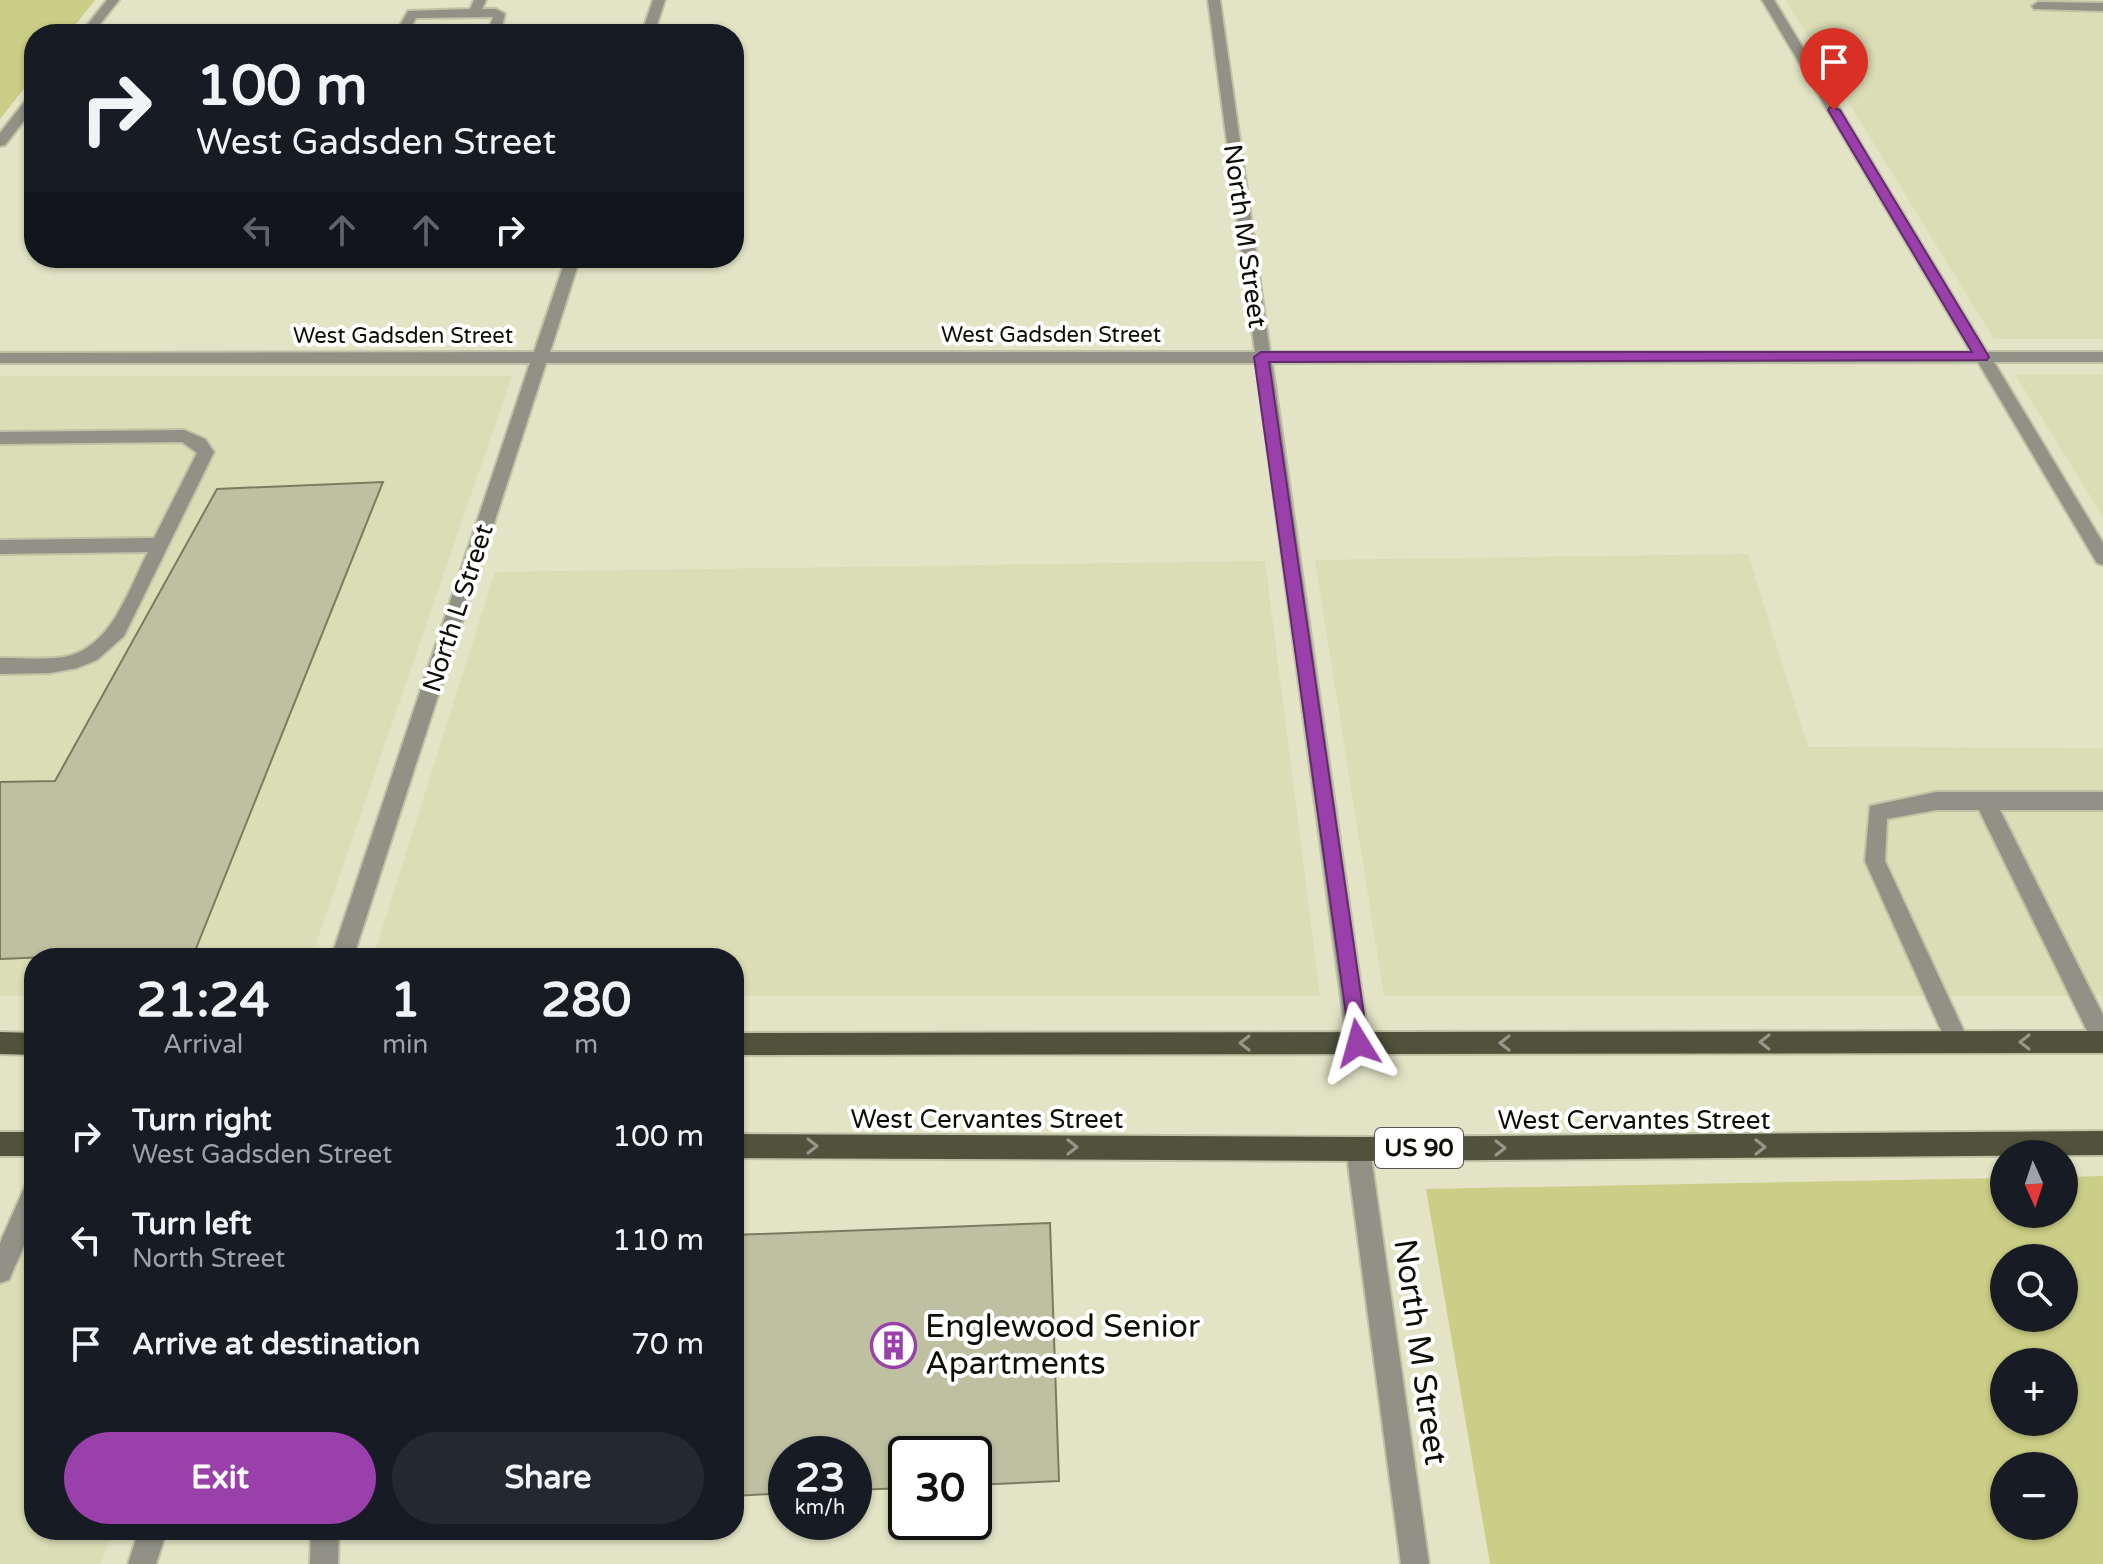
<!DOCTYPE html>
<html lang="en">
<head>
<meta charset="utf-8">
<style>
	:root { --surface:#171b24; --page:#242831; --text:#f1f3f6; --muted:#9ea1a6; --accent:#9a40ab }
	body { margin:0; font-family:"Varela Round",sans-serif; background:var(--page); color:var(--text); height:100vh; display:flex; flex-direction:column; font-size:30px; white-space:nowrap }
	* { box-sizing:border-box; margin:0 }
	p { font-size:26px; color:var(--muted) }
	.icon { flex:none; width:44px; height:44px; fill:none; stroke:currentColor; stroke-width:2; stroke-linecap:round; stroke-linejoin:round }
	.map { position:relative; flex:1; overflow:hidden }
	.panel { position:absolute; left:24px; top:948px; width:720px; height:592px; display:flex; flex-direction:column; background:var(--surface); border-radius:32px; box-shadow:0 2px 6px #0004 }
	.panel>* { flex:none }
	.guide { position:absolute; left:24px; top:24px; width:720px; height:244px; border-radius:32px; box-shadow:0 2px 6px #0004; background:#171b24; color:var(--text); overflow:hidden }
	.needle { width:52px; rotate:177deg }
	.controls { position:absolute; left:1990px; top:1140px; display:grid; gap:16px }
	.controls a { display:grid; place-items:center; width:88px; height:88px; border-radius:50%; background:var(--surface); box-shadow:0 2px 6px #0004; font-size:40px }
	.speed { position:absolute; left:768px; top:1436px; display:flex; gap:16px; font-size:40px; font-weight:700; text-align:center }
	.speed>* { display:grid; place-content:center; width:104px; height:104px; border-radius:50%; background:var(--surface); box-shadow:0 2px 6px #0004; line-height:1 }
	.speed small { font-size:20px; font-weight:400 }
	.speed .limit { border:4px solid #111; border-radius:12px; background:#fff; color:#111 }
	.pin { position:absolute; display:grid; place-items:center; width:68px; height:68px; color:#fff; margin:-82px -34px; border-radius:50% 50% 50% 0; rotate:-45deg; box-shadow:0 0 8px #0007 }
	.pin .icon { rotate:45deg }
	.me { position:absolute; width:88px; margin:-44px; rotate:352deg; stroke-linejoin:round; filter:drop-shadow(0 0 6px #0008) }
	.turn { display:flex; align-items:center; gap:28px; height:168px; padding:0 40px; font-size:36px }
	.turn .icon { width:104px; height:104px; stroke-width:2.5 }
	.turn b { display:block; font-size:56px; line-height:68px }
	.lanes { display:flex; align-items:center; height:76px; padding:0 40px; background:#0003; justify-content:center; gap:40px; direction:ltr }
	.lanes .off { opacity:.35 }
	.eta { display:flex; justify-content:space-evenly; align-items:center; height:136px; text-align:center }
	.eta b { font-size:48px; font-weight:700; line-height:56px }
	.action { display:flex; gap:16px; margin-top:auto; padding:16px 40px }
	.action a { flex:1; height:92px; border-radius:48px; background:var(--accent); color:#fff; font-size:32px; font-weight:700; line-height:92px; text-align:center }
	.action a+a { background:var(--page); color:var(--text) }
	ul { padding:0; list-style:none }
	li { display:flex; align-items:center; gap:24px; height:104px; padding:0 40px }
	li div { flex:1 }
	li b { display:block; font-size:30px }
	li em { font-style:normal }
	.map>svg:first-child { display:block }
	.built { fill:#daddb5 }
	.green { fill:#cbce86; fill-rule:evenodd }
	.building { fill:#bec0a1; stroke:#7a7c5f; stroke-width:2 }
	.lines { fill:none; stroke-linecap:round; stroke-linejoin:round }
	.minor-casing { stroke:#c0c2a6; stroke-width:4 }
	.major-casing { stroke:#c0c2a6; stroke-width:4 }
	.minor { fill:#919285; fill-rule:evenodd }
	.major { fill:#50523b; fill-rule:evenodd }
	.oneway { stroke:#969789 }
	.route { fill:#9a40ab; stroke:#642a6f; stroke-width:2 }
	.labels { text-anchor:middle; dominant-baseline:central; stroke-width:8; stroke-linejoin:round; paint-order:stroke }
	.far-street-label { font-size:22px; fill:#0d0e04; stroke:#fff }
	.shield { fill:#fff; stroke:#56564f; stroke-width:2 }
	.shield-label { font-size:24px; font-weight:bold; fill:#0d0e04 }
	.street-label { font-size:26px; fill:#0d0e04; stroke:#fff }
	.near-poi-label { font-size:32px; fill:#0d0e04; stroke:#fff; text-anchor:start }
	.near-street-label { font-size:32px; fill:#0d0e04; stroke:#fff }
</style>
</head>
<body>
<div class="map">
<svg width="2103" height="1564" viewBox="0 0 2103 1564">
	<rect width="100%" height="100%" fill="#e2e4c5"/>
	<!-- built -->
	<g class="built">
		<path d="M1786 0H2103V339H1994Z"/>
		<path d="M2015 374H2103V517Z"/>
		<path d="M0 376H512L311 958H34V996H0Z"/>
		<path d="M1748 554 1808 747 2103 748V996H1384L1315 560Z"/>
		<path d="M1265 561 1320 996H734V958H373L495 572Z"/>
		<path d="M0 1235H34V1530H112L101 1564H0Z"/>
	</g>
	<!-- green -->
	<g class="green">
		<path d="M0 0H95L68 34H34V76L0 119Z"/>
		<path d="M2103 1176V1564H1490L1426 1189 2004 1178V1214H2064V1177ZM2004 1258H2064V1318H2004ZM2004 1362H2064V1422H2004ZM2004 1466H2064V1526H2004Z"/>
	</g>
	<!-- building -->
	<g class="building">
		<path d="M383 482 195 951 0 959V782L55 781 217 489Z"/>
		<path d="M1050 1223 1059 1481 974 1485V1454H906V1488L854 1490V1454H786V1493L734 1496V1235Z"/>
	</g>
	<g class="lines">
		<defs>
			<g id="minor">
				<path d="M107 0H119L92 34H80Z"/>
				<path d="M474 0H486L482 9H496L505 14 501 30 643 29 653 0H665L654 34H487L493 17 416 18 407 34H395L408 11 470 9Z"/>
				<path d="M1208 0H1220L1270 352H1971L1762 0H1774L1987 352H2103V362H1994L2103 543V565L2097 563 1978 362 1272 363 1369 1043 1366 1051 1358 1054 1350 1051 1347 1043 1256 363H546L353 958H331L530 363H0V353L534 352 566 258H580L550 352H1255Z"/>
				<path d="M2038 2 2103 3V11L2034 9 2032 6Z"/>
				<path d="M34 95V108L5 145 0 146V133L29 96Z"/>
				<path d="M184 430 205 439 214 452 124 636 97 660 77 668 50 673 0 674V658C21 658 43 660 64 657 112 648 128 590 148 552L0 554V540L154 538 197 453 182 442 0 444V432Z"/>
				<path d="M1936 792H2103V810H2000L2103 1015V1050L2095 1047 1979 810H1936L1887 819 1885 861 1969 1042 1966 1050 1958 1053 1950 1050 1865 861 1870 806Z"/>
				<path d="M1358 1137 1366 1141 1370 1149 1429 1564H1401L1346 1149 1350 1141Z"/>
				<path d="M34 1183V1223L9 1280 0 1283V1243L25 1186Z"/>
				<path d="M139 1530H167L156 1564H128Z"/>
				<path d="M311 1530H339L338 1564H310Z"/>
			</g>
			<g id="major">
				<path d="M2103 1031V1053L734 1055V1033Z"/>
				<path d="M0 1032 34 1033V1055L0 1054Z"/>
				<path d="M2103 1131V1155L1358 1161 734 1158V1134L1358 1137Z"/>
				<rect x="0" y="1132" width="34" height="24"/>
			</g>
		</defs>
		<!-- minor casing -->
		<use href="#minor" class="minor-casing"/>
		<!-- major casing -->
		<use href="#major" class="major-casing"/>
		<!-- minor -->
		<use href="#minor" class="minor"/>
		<!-- major -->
		<use href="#major" class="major"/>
	</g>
	<!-- one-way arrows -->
	<defs><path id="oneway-chevron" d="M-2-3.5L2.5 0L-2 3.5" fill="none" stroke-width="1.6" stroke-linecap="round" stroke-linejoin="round" transform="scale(2)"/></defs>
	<g class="oneway">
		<use href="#oneway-chevron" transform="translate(1765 1042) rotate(180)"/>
		<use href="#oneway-chevron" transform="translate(2025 1042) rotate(180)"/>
		<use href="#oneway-chevron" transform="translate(1245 1043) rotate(180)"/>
		<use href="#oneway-chevron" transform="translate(1505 1043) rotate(180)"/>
		<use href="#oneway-chevron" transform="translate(812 1146)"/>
		<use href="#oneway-chevron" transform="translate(1072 1147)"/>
		<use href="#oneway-chevron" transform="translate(1760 1147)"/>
		<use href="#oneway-chevron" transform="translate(1500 1148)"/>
	</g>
	<!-- route -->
	<path class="route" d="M1830 107 1840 110 1989 357 1987 360 1269 362 1368 1043 1365 1050 1358 1053 1351 1050 1254 357 1261 352H1972L1828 110Z"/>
	<!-- icons -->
	<defs>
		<symbol id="building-ring" viewBox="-11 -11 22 22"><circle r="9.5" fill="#fff" stroke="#9a40ab" stroke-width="1.5"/><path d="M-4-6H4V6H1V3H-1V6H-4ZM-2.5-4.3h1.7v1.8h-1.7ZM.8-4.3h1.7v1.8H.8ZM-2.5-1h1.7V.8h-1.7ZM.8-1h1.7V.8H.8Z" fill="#9a40ab"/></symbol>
	</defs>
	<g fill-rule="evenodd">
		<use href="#building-ring" x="868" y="1320" width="51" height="51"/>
	</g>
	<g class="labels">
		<!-- far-street labels -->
		<g class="far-street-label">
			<text x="1051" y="335">West Gadsden Street</text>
			<text x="403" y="336">West Gadsden Street</text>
		</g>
		<!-- shield labels -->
		<rect class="shield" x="1375" y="1128" width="88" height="40" rx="6"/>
		<g class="shield-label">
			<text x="1419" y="1148">US 90</text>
		</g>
		<!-- street labels -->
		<g class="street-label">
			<text transform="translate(1245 236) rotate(82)">North M Street</text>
			<text transform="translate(458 608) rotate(-72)">North L Street</text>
			<text x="987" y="1119">West Cervantes Street</text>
			<text x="1634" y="1120">West Cervantes Street</text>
		</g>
		<!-- near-poi labels -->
		<g class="near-poi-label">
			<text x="925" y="1327">Englewood Senior<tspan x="925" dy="37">Apartments</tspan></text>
		</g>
		<!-- near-street labels -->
		<g class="near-street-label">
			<text transform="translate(1420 1352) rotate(82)">North M Street</text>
		</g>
	</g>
</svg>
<div class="controls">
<a><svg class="needle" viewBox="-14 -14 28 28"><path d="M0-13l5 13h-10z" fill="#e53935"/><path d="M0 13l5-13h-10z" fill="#9ea1a6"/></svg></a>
<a><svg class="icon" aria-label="search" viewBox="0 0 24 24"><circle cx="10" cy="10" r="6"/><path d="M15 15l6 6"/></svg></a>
<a>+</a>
<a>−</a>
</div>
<div class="speed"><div>23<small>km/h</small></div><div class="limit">30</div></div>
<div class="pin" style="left:1834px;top:110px;background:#d93025"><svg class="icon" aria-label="arrive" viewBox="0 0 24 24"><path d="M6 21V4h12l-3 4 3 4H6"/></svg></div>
<svg class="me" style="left:1358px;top:1043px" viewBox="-20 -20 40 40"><path d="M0-17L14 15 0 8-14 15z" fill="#9a40ab" stroke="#fff" stroke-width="4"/></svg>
<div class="guide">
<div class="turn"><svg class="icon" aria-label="right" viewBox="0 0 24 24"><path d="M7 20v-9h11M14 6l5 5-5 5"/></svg><div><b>100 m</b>West Gadsden Street</div></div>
<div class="lanes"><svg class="icon off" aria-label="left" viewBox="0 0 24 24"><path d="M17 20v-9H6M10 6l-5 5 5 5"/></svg><svg class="icon off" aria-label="ahead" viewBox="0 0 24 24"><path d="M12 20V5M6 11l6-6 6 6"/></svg><svg class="icon off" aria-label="ahead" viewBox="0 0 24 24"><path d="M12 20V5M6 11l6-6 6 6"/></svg><svg class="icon" aria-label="right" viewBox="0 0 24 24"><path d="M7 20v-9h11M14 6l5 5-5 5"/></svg></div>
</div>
<section class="panel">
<div class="eta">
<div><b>21:24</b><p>Arrival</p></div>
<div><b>1</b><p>min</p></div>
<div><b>280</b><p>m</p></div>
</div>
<ul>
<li><svg class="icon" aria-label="right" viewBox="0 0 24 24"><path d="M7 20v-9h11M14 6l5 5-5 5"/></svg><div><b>Turn right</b><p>West Gadsden Street</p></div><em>100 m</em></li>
<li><svg class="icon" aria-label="left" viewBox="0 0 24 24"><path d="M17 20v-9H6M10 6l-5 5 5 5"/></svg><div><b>Turn left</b><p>North Street</p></div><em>110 m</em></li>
<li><svg class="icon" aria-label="arrive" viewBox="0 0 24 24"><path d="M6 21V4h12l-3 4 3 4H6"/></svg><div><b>Arrive at destination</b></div><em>70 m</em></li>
</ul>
<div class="action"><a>Exit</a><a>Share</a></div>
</section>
</div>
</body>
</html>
